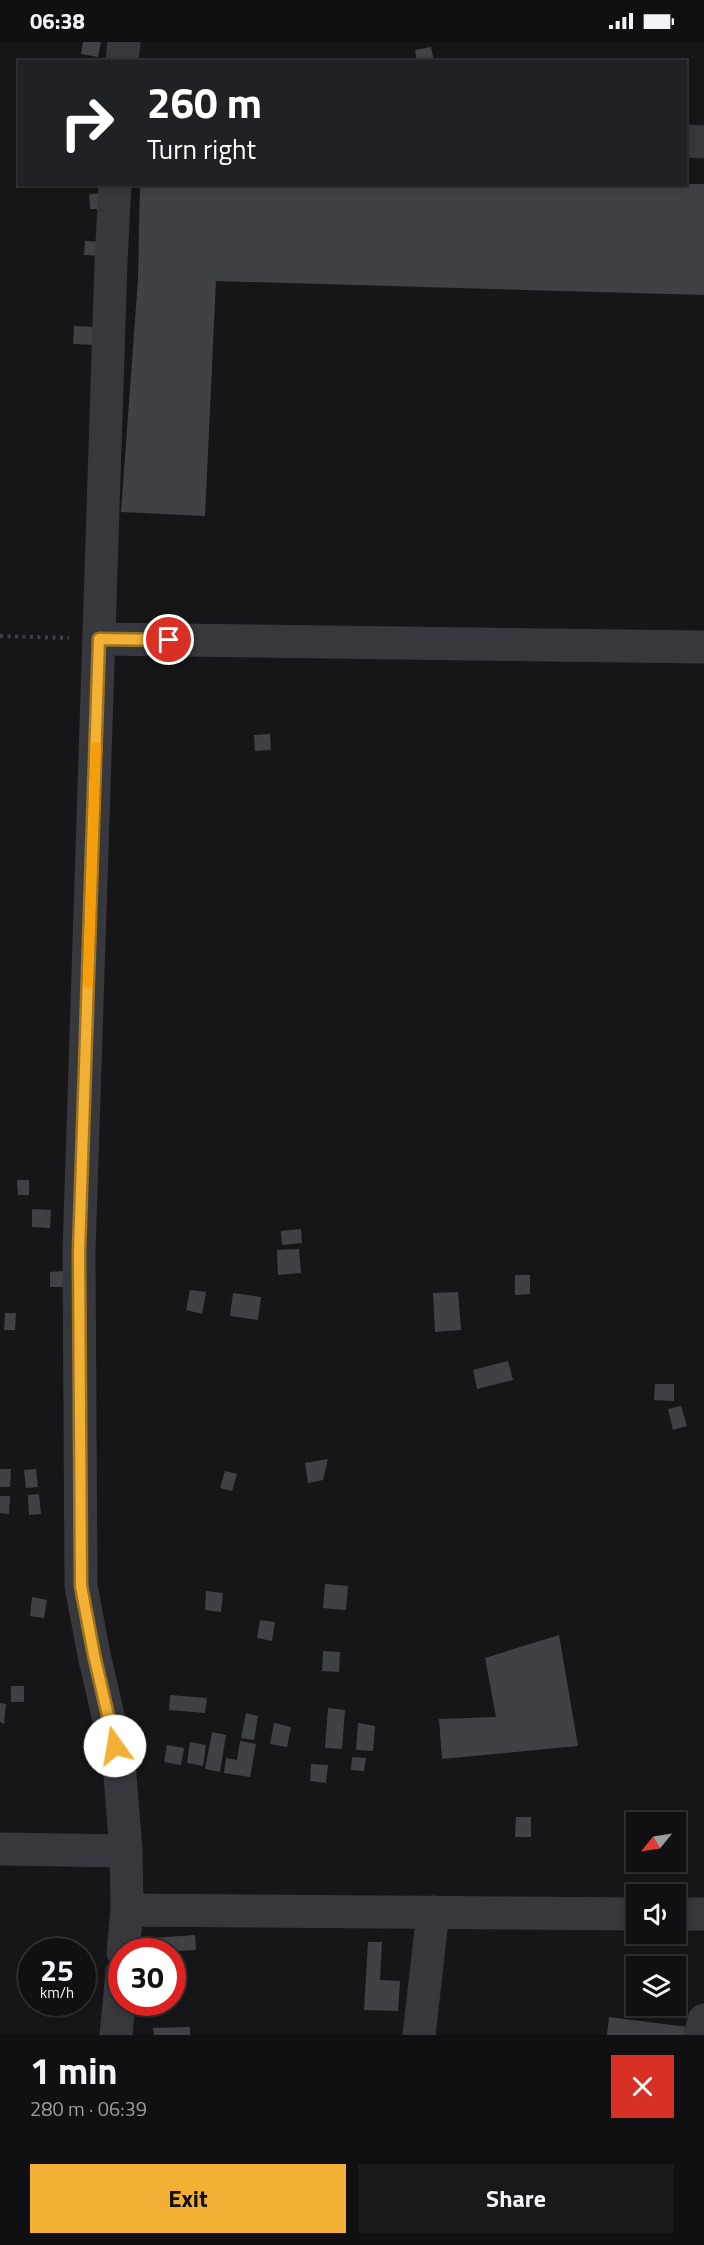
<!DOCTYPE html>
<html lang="en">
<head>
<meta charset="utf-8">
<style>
	:root { --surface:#101012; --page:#19191b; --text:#f1f3f6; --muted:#9c9d9f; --line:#303032; --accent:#f2b134 }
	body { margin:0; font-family:"Titillium Web",sans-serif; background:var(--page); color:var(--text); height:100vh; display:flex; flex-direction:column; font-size:22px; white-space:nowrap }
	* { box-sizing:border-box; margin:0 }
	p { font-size:20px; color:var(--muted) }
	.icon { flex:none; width:33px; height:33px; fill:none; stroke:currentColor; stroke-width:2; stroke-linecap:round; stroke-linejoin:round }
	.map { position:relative; height:1993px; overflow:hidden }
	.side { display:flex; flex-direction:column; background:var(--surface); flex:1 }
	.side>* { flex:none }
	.hud { position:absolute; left:18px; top:18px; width:669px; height:126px; border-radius:0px; box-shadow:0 3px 9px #0003,0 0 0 2px var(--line); background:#202124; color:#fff; overflow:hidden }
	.needle { width:39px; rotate:240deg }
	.tools { position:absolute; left:626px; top:1770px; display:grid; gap:12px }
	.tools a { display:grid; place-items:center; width:60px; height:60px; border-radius:0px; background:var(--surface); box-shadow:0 3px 9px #0003,0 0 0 2px var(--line); font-size:30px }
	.speed { position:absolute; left:18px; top:1896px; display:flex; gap:12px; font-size:30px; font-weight:700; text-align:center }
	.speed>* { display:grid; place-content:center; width:78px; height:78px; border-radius:50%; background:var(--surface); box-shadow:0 3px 9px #0003,0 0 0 2px var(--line); line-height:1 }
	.speed small { font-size:15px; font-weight:400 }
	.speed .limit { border:9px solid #d22; background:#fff; color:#111 }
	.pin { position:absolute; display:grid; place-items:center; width:51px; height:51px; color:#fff; margin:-26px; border:3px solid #fff; border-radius:50%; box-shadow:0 2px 6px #0007 }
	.me { position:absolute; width:66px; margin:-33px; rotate:347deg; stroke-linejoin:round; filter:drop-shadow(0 0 4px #0008) }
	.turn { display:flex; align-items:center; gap:21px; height:126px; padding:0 30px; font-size:27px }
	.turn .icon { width:78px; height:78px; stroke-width:2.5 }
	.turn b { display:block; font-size:42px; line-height:51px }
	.round { display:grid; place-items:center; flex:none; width:63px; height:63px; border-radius:0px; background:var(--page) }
	.summary { display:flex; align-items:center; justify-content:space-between; height:102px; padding:0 30px }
	h1 { font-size:36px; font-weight:700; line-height:45px }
	.button { display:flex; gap:12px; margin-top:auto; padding:12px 30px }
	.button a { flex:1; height:69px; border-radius:0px; background:var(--accent); color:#111; font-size:24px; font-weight:700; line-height:69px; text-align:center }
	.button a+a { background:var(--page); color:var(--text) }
	.status { display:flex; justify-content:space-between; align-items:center; height:42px; padding:0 30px; background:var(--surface); direction:ltr }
	.status svg { height:16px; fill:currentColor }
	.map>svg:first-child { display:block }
	.building { fill:#404145 }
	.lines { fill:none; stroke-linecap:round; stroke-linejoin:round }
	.path { stroke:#3d3f44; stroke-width:4; stroke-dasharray:3 4.5; stroke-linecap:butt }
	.minor { stroke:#37383d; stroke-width:33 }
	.route-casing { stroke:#9d7322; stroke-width:15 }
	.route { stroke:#f2b134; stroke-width:10 }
	.slow { stroke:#f59e0b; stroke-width:10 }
</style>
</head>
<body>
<div class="status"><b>06:38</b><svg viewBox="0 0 49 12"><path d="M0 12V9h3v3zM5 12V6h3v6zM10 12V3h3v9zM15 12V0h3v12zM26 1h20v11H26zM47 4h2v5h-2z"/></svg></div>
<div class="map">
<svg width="704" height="1993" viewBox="0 0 704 1993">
	<rect width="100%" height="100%" fill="#161618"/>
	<!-- building -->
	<g class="building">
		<path d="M83 0H101L98 15 81 12Z"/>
		<path d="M431 5 434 20H417L415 8Z"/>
		<path d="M140 142H704V253L216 239 205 474 121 470 138 237Z"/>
		<path d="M105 151V167H90L89 152Z"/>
		<path d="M85 199 106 200 105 214 84 213Z"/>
		<path d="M74 284 97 285 96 303 73 302Z"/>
		<path d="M270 692 271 708 255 709 254 693Z"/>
		<path d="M17 1138H29V1153H18Z"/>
		<path d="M32 1167 51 1168 50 1186 32 1185Z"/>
		<path d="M301 1187 302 1201 282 1203 281 1189Z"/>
		<path d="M299 1207 301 1231 278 1233 277 1208Z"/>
		<path d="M63 1229V1245H50V1230Z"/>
		<path d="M515 1233H530V1252L515 1253Z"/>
		<path d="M190 1248 206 1250 202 1272 186 1268Z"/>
		<path d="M458 1250 461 1288 435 1290 433 1251Z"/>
		<path d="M233 1251 261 1255 258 1278 230 1274Z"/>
		<path d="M5 1271H16L15 1288H4Z"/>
		<path d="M508 1319 513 1338 477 1347 473 1328Z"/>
		<path d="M655 1342H674V1359L654 1358Z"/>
		<path d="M681 1364 687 1384 673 1388 668 1367Z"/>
		<path d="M328 1417 323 1438 308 1441 305 1421Z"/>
		<path d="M0 1427H11L10 1445H0Z"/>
		<path d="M36 1427 38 1445 26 1446 24 1428Z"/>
		<path d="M225 1429 237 1432 232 1449 220 1446Z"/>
		<path d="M39 1452 41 1472 29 1473 28 1453Z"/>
		<path d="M0 1454H10L9 1472 0 1471Z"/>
		<path d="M325 1542 348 1544 346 1568 323 1566Z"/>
		<path d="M206 1549 223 1551 221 1570 205 1568Z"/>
		<path d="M32 1555 47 1558 44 1576 30 1574Z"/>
		<path d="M260 1578 275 1580 272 1599 257 1596Z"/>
		<path d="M559 1593 578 1704 442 1717 439 1677 496 1675 485 1616Z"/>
		<path d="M323 1609 340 1610 339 1630 322 1629Z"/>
		<rect x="11" y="1644" width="13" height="16"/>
		<path d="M170 1653 207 1656 205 1671 169 1668Z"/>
		<path d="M0 1661 6 1662 4 1682 0 1680Z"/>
		<path d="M328 1666 345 1668 342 1707 325 1706Z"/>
		<path d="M246 1671 258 1674 254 1698 241 1696Z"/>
		<path d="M274 1681 291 1685 287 1705 270 1702Z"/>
		<path d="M358 1681 375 1684 373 1709 356 1708Z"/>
		<path d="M212 1690 226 1693 220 1730 205 1727Z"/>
		<path d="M240 1699 256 1702 250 1735 224 1731 226 1716 237 1718Z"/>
		<path d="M190 1700 206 1703 203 1724 187 1721Z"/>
		<path d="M167 1703 184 1706 181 1723 164 1720Z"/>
		<path d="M352 1715 366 1716 364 1729 351 1728Z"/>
		<path d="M311 1722 328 1723 326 1741 310 1739Z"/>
		<path d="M516 1775H531V1795H515Z"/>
		<path d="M195 1893 196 1908 178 1909 179 1922 172 1923V1910H154L153 1896Z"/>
		<path d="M368 1900H382L380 1938 400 1939 398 1969 364 1968Z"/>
		<path d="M609 1975 688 1985 687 1993H607Z"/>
		<path d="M190 1985V1993H154L153 1986Z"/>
	</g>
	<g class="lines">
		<!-- path -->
		<path class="path" d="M0 594 69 596"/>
		<!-- minor -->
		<g class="minor">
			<path d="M122 20 124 0"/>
			<path d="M686 99 704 100"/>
			<path d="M115 142 111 220 79 1210 81 1544 94 1613 119 1721 126 1809 127 1868"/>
			<path d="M99 597 704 605"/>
			<path d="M0 1807 126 1809"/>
			<path d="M675 1872H704"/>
			<path d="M123 1910 127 1868 636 1872"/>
			<path d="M116 1993 122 1930"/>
			<path d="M419 1993 433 1870"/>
			<path d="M700 1993 704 1978"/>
		</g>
	</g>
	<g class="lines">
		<defs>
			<path id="route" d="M115 1704 94 1613 81 1544 79 1210 99 597 169 598"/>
		</defs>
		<!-- route casing -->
		<use href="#route" class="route-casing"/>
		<!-- route -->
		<use href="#route" class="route"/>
		<!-- slow -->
		<path class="slow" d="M88 941 96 705"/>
	</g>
</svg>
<div class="tools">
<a><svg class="needle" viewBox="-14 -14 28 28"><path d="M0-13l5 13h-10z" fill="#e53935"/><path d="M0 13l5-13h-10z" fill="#9c9d9f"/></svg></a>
<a><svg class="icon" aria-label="sound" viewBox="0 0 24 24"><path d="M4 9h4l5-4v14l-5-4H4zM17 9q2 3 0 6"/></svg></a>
<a><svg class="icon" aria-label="layers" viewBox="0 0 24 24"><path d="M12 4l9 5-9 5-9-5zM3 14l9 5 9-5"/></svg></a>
</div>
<div class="speed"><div>25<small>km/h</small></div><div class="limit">30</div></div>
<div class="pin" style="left:169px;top:598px;background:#d93025"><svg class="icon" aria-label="arrive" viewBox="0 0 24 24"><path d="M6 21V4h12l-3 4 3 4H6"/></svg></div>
<svg class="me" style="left:115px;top:1704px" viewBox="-20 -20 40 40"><circle r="19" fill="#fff"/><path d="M0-13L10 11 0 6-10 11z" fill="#f2b134"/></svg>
<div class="hud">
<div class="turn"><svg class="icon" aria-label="right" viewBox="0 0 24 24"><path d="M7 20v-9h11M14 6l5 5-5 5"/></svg><div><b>260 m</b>Turn right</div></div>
</div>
</div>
<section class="side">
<div class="summary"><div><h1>1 min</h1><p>280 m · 06:39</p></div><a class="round" style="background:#d93025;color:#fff"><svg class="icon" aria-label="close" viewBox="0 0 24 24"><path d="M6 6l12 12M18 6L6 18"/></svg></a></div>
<div class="button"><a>Exit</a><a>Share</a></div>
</section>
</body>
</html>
